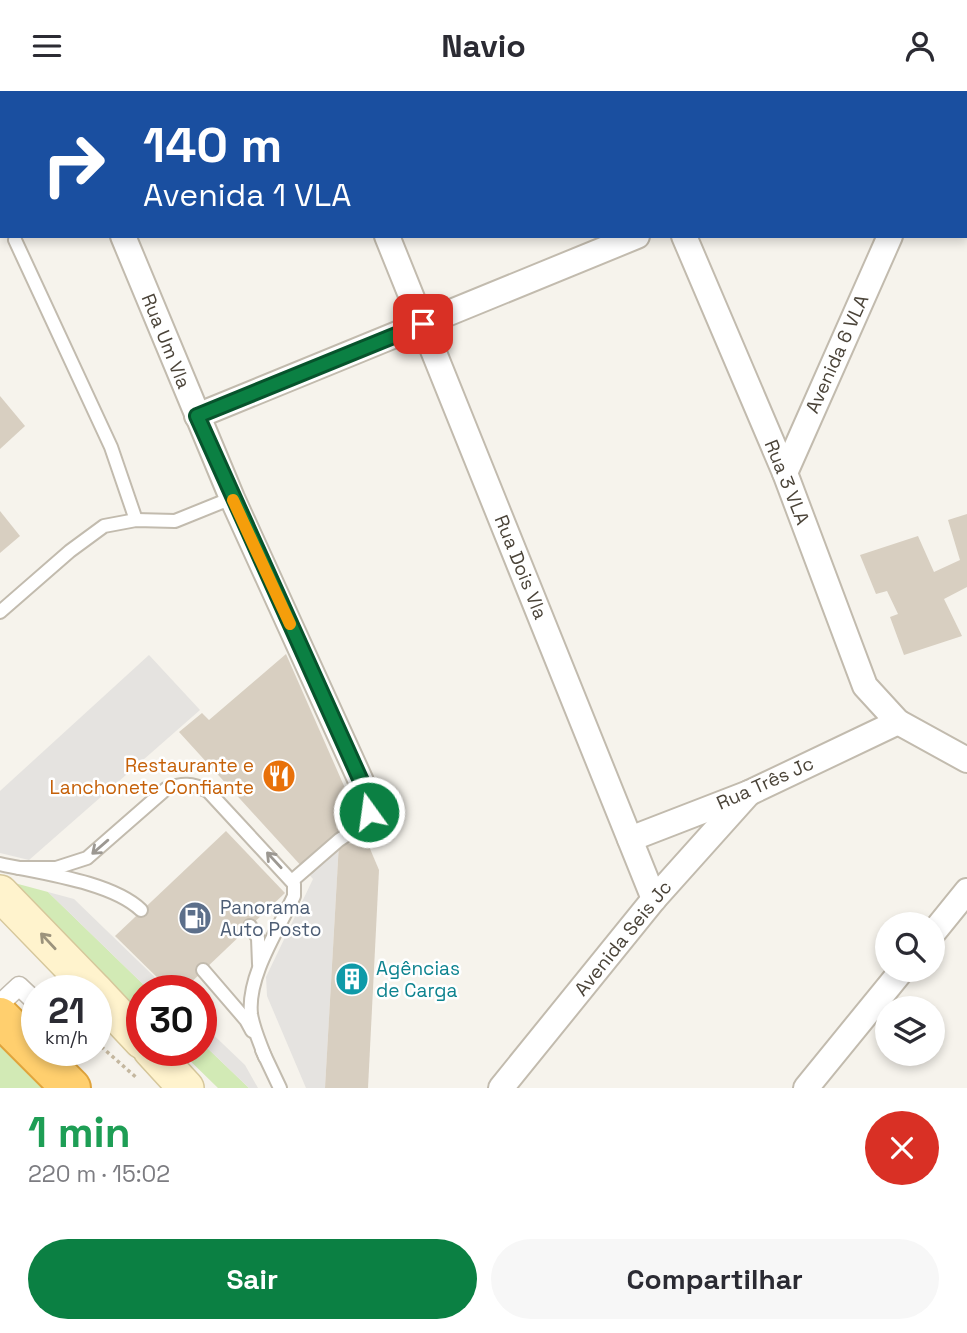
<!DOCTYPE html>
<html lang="pt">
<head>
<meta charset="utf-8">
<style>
	:root { --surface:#fff; --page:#f7f7f7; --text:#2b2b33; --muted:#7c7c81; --accent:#0b8043 }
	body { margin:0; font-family:"Space Grotesk",sans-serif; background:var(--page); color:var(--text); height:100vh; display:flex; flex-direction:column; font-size:26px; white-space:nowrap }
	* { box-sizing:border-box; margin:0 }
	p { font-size:23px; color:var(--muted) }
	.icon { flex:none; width:38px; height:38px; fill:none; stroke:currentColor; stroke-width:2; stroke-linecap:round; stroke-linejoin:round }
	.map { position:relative; height:997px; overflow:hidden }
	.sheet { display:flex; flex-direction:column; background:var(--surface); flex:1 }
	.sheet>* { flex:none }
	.banner { position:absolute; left:0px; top:0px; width:968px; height:147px; box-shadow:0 4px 10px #0003; background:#1a4fa0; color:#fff; overflow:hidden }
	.fabs { position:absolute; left:875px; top:821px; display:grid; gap:14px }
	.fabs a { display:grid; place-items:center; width:70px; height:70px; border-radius:50%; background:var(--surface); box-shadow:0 4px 10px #0003; font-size:35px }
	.speed { position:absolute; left:21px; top:884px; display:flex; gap:14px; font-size:35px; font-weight:700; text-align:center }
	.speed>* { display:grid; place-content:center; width:91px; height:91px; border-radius:50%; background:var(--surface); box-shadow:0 4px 10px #0003; line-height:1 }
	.speed small { font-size:18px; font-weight:400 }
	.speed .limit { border:10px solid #d22; background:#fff; color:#111 }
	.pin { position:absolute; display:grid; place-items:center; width:60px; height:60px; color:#fff; margin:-30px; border-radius:14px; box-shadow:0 4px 10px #0006 }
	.me { position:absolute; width:77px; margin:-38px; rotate:346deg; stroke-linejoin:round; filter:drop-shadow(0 0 5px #0008) }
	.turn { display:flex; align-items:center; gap:24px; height:147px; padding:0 28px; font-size:32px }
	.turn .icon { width:91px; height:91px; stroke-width:2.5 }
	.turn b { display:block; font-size:49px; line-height:60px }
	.round { display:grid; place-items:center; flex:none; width:74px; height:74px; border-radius:37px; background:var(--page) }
	.headline { display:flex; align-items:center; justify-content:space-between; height:119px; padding:0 28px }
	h1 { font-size:42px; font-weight:600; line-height:52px; color:#1e9e55 }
	.cta { display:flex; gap:14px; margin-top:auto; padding:14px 28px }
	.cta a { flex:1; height:80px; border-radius:42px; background:var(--accent); color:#fff; font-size:28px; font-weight:600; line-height:80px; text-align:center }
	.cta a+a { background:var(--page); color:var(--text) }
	header { display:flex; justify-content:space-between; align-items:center; height:91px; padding:0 28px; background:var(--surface); font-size:32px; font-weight:600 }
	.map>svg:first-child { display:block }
	.green { fill:#d2eab5 }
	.parking { fill:#e5e3e0 }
	.building { fill:#d8cfc1 }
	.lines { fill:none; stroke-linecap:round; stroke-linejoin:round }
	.service-casing { stroke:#c2bbae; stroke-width:16 }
	.pedestrian-casing { stroke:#c2bbae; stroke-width:21 }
	.minor-casing { stroke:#c2bbae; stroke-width:28 }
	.secondary-casing { stroke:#d6c79b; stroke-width:38 }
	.motorway-casing { stroke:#e0a43c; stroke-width:42 }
	.path { stroke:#c4b79f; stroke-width:3.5; stroke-dasharray:3.5 3.5; stroke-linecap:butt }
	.service { stroke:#fff; stroke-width:12 }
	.pedestrian { stroke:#fff; stroke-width:18 }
	.minor { stroke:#fff; stroke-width:24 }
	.secondary { stroke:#fff3cd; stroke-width:35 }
	.motorway { stroke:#ffcf6e; stroke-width:38 }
	.oneway { stroke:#9c9892 }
	.oneway2 { stroke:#9c937c }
	.route-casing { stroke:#07532c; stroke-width:18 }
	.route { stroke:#0b8043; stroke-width:12 }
	.slow { stroke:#f59e0b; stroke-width:12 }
	.labels { text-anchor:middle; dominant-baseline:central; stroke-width:5; stroke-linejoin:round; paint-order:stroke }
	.street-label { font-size:19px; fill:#4b4439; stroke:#fff }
	.food-label { font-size:19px; fill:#c56008; stroke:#fff; text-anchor:end }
	.service-label { font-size:19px; fill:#4e5e75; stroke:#fff; text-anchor:start }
	.culture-label { font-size:19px; fill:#0d838f; stroke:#fff; text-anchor:start }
</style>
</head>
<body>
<header><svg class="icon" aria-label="menu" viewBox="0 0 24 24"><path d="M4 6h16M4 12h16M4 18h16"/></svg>Navio<svg class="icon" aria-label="person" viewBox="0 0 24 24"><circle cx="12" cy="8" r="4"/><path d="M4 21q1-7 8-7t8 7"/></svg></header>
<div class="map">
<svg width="967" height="997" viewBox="0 0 967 997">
	<rect width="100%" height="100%" fill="#f6f3ec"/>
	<!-- green -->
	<g class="green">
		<path d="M7 790 48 801 149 899 142 900V922Z"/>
		<path d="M0 948 50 997H0Z"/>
		<path d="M201 951 249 997H218L179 959H201Z"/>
	</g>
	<!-- parking -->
	<g class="parking">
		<path d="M149 564 200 619 29 769 0 762V700Z"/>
		<path d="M339 752 325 997H306L267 905 266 886 313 788 306 780Z"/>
		<path d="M48 801 74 808 168 899H149Z"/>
		<path d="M201 932 245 974 258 997H249L201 951Z"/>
	</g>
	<!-- building -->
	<g class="building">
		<path d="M0 305 25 335 0 358Z"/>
		<path d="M0 420 20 445 0 462Z"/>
		<path d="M967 423V496L944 508 962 545 904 564 890 526 898 523 887 500 876 503 860 464 918 445 934 481 960 469 948 429Z"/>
		<path d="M286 563 359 729 304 778 179 641 202 622 209 629Z"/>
		<path d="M226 740 285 802 182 900H171L115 845Z"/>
		<path d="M339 752 368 753 379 779 368 997H325Z"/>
	</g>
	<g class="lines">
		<defs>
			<g id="service">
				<path d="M15 149 111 356 136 429"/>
				<path d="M0 521 70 460 104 435 136 429 175 430 232 407"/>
				<path d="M0 773C41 782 112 791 141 819"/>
				<path d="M19 777H56L87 767 166 698C182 692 192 692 208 700L294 793V805C278 839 247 885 251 923 253 937 260 952 265 966"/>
				<path d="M293 789 339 749 363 733"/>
				<path d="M250 835 258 847 259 873"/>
				<path d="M203 879 246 929 252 940"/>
				<path d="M262 959 280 997"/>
			</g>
			<path id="pedestrian" d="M0 913 19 895 37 912"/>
			<g id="minor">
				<path d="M63 0 64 2"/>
				<path d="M328 0 329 2"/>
				<path d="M623 0 624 2"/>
				<path d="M758 2 759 0"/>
				<path d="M954 2V0"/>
				<path d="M123 145 232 407 370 710 369 721 363 733"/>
				<path d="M387 145 654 808"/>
				<path d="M684 145 785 382 865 595 898 631 967 669"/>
				<path d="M197 325 637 145"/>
				<path d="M785 382 890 145"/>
				<path d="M630 748 749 702 898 631"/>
				<path d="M933 842 967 800"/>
				<path d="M501 997 654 808 749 702"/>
				<path d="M806 997 903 878"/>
			</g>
			<g id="secondary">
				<path d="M0 802 95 900"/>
				<path d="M96 901 142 950"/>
				<path d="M151 959 186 997"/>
			</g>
			<path id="motorway" d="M0 926 71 997"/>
		</defs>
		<!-- service casing -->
		<use href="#service" class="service-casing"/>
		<!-- pedestrian casing -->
		<use href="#pedestrian" class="pedestrian-casing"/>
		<!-- minor casing -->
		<use href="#minor" class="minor-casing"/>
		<!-- secondary casing -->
		<use href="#secondary" class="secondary-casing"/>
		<!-- motorway casing -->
		<use href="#motorway" class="motorway-casing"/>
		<!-- path -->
		<path class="path" d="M96 951 138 988"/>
		<!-- service -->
		<use href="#service" class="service"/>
		<!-- pedestrian -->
		<use href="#pedestrian" class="pedestrian"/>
		<!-- minor -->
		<use href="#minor" class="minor"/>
		<!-- secondary -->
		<use href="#secondary" class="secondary"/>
		<!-- motorway -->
		<use href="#motorway" class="motorway"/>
	</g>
	<!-- one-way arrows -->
	<defs><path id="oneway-shaft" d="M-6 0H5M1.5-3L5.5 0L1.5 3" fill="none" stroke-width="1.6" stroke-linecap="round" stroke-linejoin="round" transform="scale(1.75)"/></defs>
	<g class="oneway">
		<use href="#oneway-shaft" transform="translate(100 756) rotate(139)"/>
		<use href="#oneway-shaft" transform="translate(274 769) rotate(-133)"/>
	</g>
	<use class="oneway2" href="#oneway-shaft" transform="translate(48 850) rotate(-133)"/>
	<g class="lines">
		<defs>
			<path id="route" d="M369 721 370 710 197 325 423 233"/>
		</defs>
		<!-- route casing -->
		<use href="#route" class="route-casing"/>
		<!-- route -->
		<use href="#route" class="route"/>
		<!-- slow -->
		<path class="slow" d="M233 409 290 533"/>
	</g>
	<!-- icons -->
	<defs>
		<symbol id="restaurant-disc" viewBox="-11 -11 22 22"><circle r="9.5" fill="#e8710a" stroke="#fff"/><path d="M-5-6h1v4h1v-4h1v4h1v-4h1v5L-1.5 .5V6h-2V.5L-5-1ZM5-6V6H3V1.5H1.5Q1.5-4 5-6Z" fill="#fff"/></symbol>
		<symbol id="fuel-disc" viewBox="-11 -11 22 22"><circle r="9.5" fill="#5c6f8a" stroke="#fff"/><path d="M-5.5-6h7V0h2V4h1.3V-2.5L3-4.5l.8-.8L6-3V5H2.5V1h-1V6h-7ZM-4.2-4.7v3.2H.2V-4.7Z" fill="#fff"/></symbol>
		<symbol id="building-disc" viewBox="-11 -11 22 22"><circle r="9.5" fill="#0f9aa8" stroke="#fff"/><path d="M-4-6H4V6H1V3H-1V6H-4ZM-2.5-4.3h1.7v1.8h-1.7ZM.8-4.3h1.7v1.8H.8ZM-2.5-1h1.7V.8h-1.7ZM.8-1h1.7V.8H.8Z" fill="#fff"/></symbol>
	</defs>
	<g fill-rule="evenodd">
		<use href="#restaurant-disc" x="260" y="666" width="38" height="38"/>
		<use href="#fuel-disc" x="176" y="808" width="38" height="38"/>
		<use href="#building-disc" x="333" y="869" width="38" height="38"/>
	</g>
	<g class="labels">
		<!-- street labels -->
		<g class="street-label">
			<text transform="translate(166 250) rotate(68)">Rua Um Vla</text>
			<text transform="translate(837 263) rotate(-66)">Avenida 6 VLA</text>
			<text transform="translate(787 391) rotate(68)">Rua 3 VLA</text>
			<text transform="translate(521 476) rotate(68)">Rua Dois Vla</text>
			<text transform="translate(765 692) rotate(-24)">Rua Três Jc</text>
			<text transform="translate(623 847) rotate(-51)">Avenida Seis Jc</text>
		</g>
		<!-- food labels -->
		<g class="food-label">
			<text x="254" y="674">Restaurante e<tspan x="254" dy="22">Lanchonete Confiante</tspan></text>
		</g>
		<!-- service labels -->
		<g class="service-label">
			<text x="220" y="816">Panorama<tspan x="220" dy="22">Auto Posto</tspan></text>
		</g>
		<!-- culture labels -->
		<g class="culture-label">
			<text x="376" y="877">Agências<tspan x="376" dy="22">de Carga</tspan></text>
		</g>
	</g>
</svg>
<div class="fabs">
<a><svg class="icon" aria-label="search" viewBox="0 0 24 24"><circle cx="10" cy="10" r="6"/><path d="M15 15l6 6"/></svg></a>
<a><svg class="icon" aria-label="layers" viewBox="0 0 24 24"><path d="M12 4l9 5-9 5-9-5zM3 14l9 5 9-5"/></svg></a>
</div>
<div class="speed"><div>21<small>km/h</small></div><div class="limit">30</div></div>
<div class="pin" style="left:423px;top:233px;background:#d93025"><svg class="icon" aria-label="arrive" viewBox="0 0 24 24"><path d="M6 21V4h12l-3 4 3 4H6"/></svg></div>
<svg class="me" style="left:369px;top:721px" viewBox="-20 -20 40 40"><circle r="17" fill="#0b8043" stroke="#fff" stroke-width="3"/><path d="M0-11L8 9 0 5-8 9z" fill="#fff"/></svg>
<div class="banner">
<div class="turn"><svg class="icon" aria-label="right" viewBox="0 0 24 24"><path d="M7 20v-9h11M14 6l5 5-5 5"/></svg><div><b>140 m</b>Avenida 1 VLA</div></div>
</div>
</div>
<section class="sheet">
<div class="headline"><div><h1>1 min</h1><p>220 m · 15:02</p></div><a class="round" style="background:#d93025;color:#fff"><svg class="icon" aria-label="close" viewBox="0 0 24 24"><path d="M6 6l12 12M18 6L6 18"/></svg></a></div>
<div class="cta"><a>Sair</a><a>Compartilhar</a></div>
</section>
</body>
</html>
